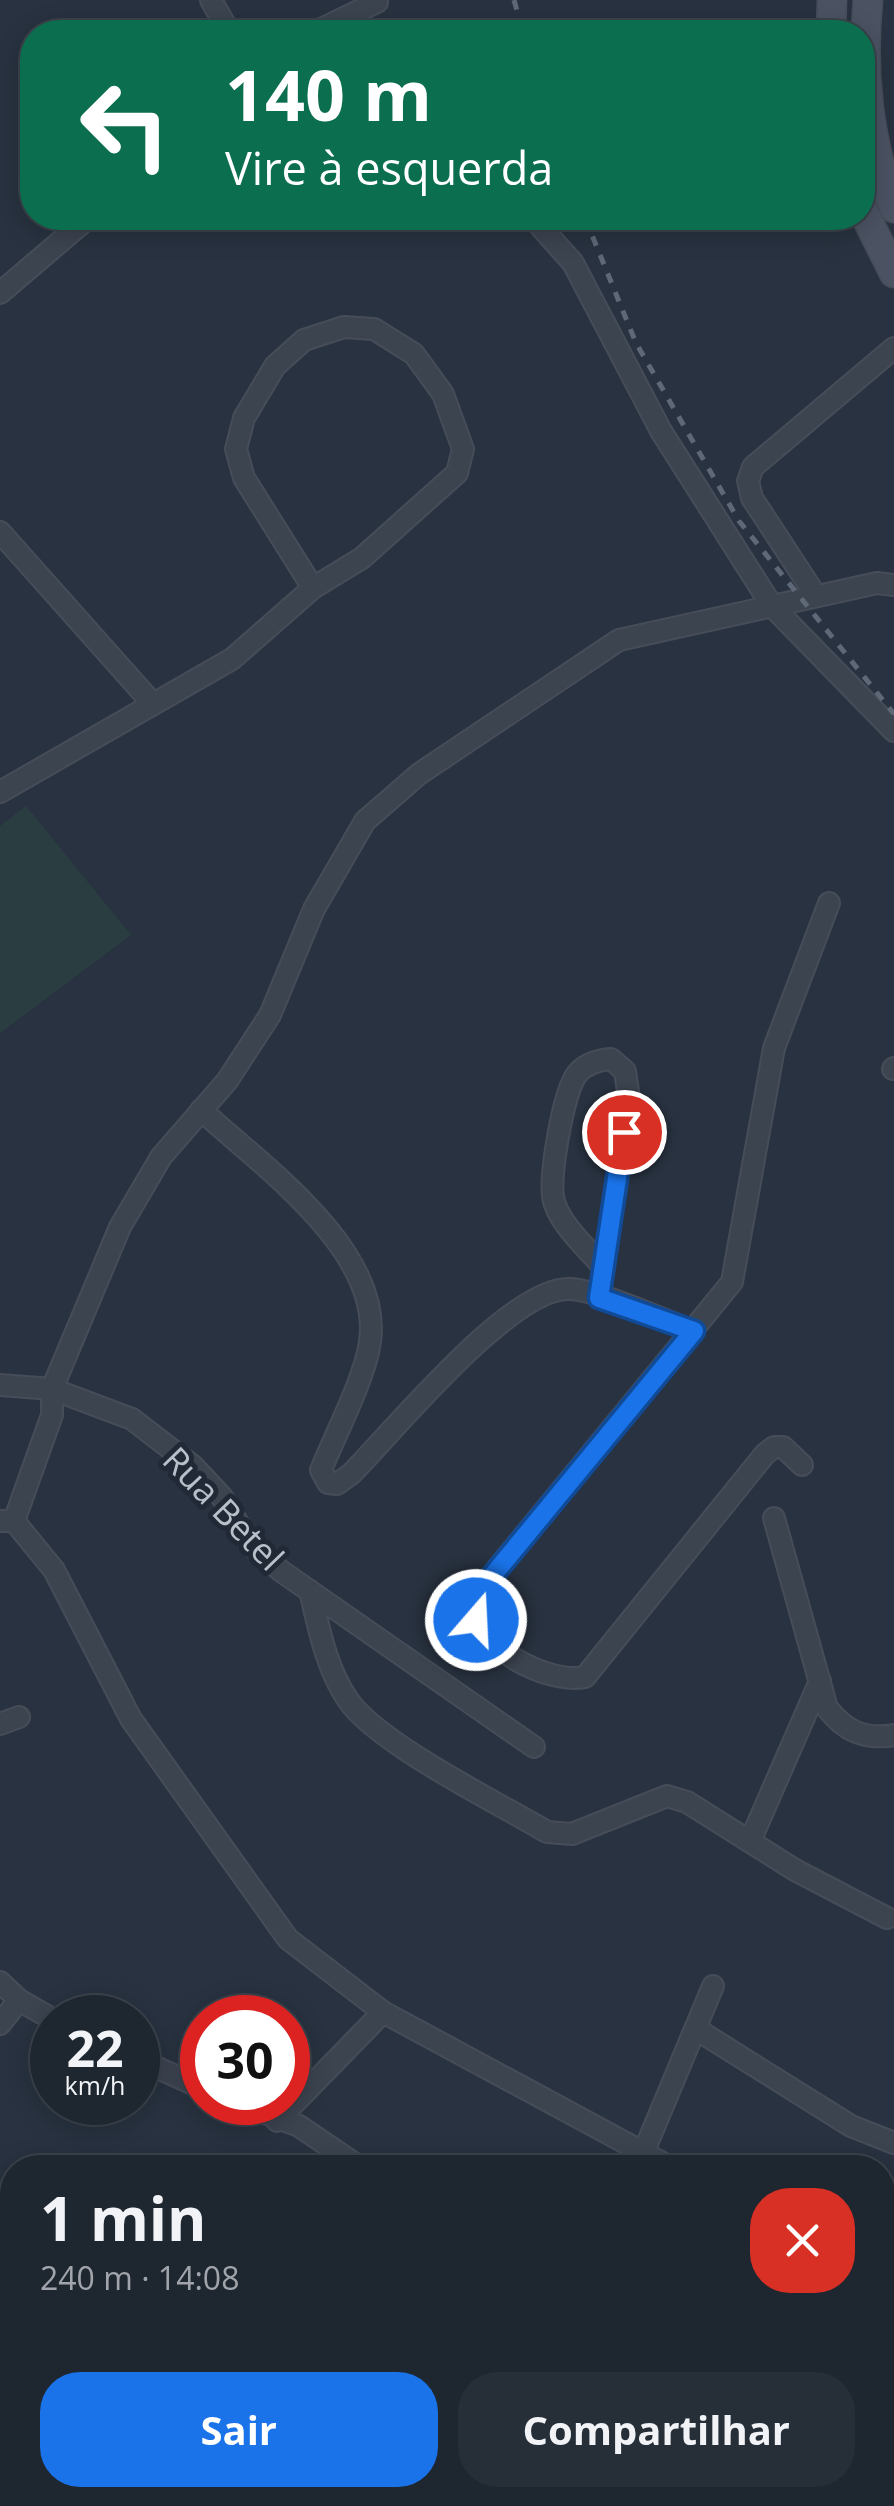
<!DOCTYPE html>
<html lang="pt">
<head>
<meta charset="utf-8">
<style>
	:root { --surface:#1e2630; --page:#262e38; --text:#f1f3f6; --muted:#a1a5ab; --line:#3c434c; --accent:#1a73e8 }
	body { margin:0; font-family:"Open Sans",sans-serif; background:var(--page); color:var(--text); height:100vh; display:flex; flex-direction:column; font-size:38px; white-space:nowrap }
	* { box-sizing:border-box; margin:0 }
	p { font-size:32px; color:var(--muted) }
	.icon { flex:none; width:55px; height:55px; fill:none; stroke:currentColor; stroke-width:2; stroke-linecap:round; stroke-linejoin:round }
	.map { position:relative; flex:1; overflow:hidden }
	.side { position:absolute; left:0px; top:2155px; width:895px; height:352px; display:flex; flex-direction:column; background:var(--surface); border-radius:40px 40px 0 0; box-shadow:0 5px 25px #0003,0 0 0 2px var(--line) }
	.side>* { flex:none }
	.top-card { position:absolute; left:20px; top:20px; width:855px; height:210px; border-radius:40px; box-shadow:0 5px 25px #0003,0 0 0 2px var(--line); background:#0b6e4f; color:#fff; overflow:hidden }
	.speed { position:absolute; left:30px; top:1995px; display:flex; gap:20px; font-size:50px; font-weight:700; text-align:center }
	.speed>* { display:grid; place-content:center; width:130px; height:130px; border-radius:50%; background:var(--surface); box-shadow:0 5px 25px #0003,0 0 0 2px var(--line); line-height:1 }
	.speed small { font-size:25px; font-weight:400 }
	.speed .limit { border:15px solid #d22; background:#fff; color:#111 }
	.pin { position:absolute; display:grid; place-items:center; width:85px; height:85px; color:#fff; margin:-42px; border:5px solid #fff; border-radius:50%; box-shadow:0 2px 10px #0007 }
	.me { position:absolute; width:110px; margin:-55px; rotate:19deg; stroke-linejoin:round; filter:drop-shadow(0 0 8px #0008) }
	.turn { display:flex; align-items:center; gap:35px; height:210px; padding:0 40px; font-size:45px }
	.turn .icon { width:130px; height:130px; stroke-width:2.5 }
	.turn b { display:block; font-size:70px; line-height:85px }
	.round { display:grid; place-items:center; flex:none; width:105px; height:105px; border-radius:40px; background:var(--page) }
	.summary { display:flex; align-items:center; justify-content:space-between; height:170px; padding:0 40px }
	h1 { font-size:60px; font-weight:700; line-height:75px }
	.action { display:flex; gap:20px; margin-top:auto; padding:20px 40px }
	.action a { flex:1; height:115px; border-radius:40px; background:var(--accent); color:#fff; font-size:40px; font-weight:700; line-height:115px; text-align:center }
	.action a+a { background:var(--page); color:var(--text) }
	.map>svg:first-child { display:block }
	.green { fill:#2a3e41 }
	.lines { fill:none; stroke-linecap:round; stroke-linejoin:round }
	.minor-casing { stroke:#464d59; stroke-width:24 }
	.secondary-casing { stroke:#464d59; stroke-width:31 }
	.minor { stroke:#3c4450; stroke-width:20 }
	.secondary { stroke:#4b5363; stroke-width:28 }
	.rail { stroke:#5f6877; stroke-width:5; stroke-dasharray:10 10; stroke-linecap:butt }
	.route-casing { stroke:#114b97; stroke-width:25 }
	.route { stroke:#1a73e8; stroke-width:18 }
	.labels { text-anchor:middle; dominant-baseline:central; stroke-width:10; stroke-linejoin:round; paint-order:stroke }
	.street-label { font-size:35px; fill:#b9c0ca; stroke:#212936 }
</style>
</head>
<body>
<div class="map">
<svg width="894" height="2506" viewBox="0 0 894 2506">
	<rect width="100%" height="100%" fill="#283240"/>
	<!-- green -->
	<path class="green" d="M26 806 131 935 0 1033V826Z"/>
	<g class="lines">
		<defs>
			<g id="minor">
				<path d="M211 0 229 32"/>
				<path d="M315 32 377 2"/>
				<path d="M533 218 573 263 661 431 772 606 894 731"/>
				<path d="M0 293 88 218"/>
				<path d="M0 532 153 704"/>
				<path d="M816 596 752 498 748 481 753 467 894 348"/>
				<path d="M0 792 232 659 313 588 362 558 457 473 463 449 443 394 414 354 374 329 344 327 304 340 275 366 244 418 236 449 244 478 313 588"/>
				<path d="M893 1069 894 1068"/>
				<path d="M201 1110C261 1165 383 1250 370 1342 365 1378 335 1435 321 1470L328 1483 337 1484 351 1474C394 1431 511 1286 570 1289 598 1290 664 1320 693 1331"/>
				<path d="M599 1298 629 1099 625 1071 611 1059C598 1060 586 1063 577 1074 563 1092 550 1174 553 1197 557 1222 587 1248 603 1267"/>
				<path d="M0 1385 52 1389 120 1227 161 1157 227 1081 270 1015 314 909 365 821 419 774 619 640 877 583 894 585"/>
				<path d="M802 1465 783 1447H774L765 1454 585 1677C552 1684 491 1654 477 1621 474 1615 475 1605 474 1597L732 1282 774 1048 829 903"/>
				<path d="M774 1518 827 1708C845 1731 864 1740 894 1735"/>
				<path d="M0 1521H14L54 1570 131 1719 288 1939 383 2012 672 2168"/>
				<path d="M14 1521 52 1415V1389L132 1419 193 1466 222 1497 251 1545 281 1571 534 1747"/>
				<path d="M310 1591C319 1628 326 1668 348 1700 377 1743 498 1803 547 1832L572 1834 667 1796 687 1802 795 1870 887 1918"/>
				<path d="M0 1724 19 1717"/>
				<path d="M751 1839 820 1681"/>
				<path d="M0 1982 19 2000 52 2019"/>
				<path d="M0 2024 19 2000"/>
				<path d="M696 2029 851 2126 894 2143"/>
				<path d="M138 2059 202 2088"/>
				<path d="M236 2102 299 2126 361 2168"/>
				<path d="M277 2121 383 2012"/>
				<path d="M637 2168 713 1986"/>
				<path d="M882 2432 893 2384"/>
				<path d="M661 2495 663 2506"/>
				<path d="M523 2505 524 2506"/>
				<path d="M322 2506 333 2495"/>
				<path d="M762 2506 764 2495"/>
				<path d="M866 2506 869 2495"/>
			</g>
			<g id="secondary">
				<path d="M868 0C861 69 868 143 894 208"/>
				<path d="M831 32 832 0"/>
				<path d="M862 209 894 273"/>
			</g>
		</defs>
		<!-- minor casing -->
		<use href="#minor" class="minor-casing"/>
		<!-- secondary casing -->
		<use href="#secondary" class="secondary-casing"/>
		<!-- minor -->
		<use href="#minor" class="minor"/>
		<!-- secondary -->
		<use href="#secondary" class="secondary"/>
		<!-- rail -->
		<g class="rail">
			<path d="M514 0 523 32"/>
			<path d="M585 218 636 343 739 521 894 714"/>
			<path d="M882 2322 894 2309"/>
			<path d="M808 2506 811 2495"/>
		</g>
	</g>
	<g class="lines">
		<defs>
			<path id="route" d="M476 1620 474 1598 694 1331 599 1298 624 1132"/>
		</defs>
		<!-- route casing -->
		<use href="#route" class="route-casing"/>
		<!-- route -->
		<use href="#route" class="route"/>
	</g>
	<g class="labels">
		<!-- street labels -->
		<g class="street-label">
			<text transform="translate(224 1508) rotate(46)">Rua Betel</text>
		</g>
	</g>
</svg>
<div class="speed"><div>22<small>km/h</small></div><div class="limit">30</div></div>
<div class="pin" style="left:624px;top:1132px;background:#d93025"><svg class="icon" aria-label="arrive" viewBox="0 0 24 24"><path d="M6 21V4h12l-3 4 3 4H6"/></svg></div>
<svg class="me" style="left:476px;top:1620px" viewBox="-20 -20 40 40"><circle r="17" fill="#1a73e8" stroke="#fff" stroke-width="3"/><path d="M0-11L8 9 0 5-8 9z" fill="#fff"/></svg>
<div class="top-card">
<div class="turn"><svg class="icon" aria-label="left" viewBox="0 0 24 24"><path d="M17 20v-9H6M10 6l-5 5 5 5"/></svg><div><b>140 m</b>Vire à esquerda</div></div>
</div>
<section class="side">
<div class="summary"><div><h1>1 min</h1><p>240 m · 14:08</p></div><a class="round" style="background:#d93025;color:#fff"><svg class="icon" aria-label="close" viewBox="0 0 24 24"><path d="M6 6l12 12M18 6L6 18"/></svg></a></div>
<div class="action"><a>Sair</a><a>Compartilhar</a></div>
</section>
</div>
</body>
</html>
